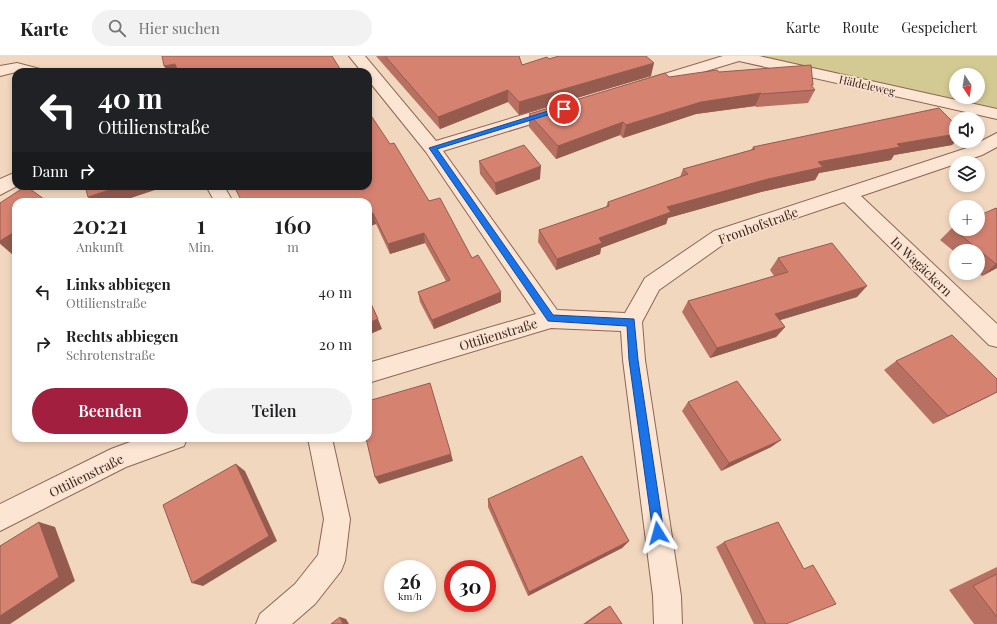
<!DOCTYPE html>
<html lang="de">
<head>
<meta charset="utf-8">
<style>
	:root { --surface:#fff; --page:#f2f2f2; --text:#202124; --muted:#757577; --line:#e0e0e0; --accent:#a31f40 }
	body { margin:0; font-family:"Playfair Display",serif; background:var(--page); color:var(--text); height:100vh; display:flex; flex-direction:column; font-size:15px; white-space:nowrap }
	* { box-sizing:border-box; margin:0 }
	p { font-size:13px; color:var(--muted) }
	.icon { flex:none; width:22px; height:22px; fill:none; stroke:currentColor; stroke-width:2; stroke-linecap:round; stroke-linejoin:round }
	.map { position:relative; flex:1; overflow:hidden }
	.details { position:absolute; left:12px; top:142px; width:360px; height:244px; display:flex; flex-direction:column; background:var(--surface); border-radius:12px; box-shadow:0 2px 6px #0003 }
	.details>* { flex:none }
	.top-card { position:absolute; left:12px; top:12px; width:360px; height:122px; border-radius:12px; box-shadow:0 2px 6px #0003; background:#202124; color:#fff; overflow:hidden }
	.needle { width:26px; rotate:168deg }
	.controls { position:absolute; left:949px; top:12px; display:grid; gap:8px }
	.controls a { display:grid; place-items:center; width:36px; height:36px; border-radius:50%; background:var(--surface); box-shadow:0 2px 6px #0003; font-size:20px }
	.speed { position:absolute; left:384px; top:504px; display:flex; gap:8px; font-size:20px; font-weight:700; text-align:center }
	.speed>* { display:grid; place-content:center; width:52px; height:52px; border-radius:50%; background:var(--surface); box-shadow:0 2px 6px #0003; line-height:1 }
	.speed small { font-size:10px; font-weight:400 }
	.speed .limit { border:6px solid #d22; background:#fff; color:#111 }
	.pin { position:absolute; display:grid; place-items:center; width:34px; height:34px; color:#fff; margin:-17px; border:2px solid #fff; border-radius:50%; box-shadow:0 1px 4px #0007 }
	.me { position:absolute; width:44px; margin:-22px; rotate:352deg; stroke-linejoin:round; filter:drop-shadow(0 0 3px #0008) }
	.turn { display:flex; align-items:center; gap:14px; height:84px; padding:0 20px; font-size:18px }
	.turn .icon { width:52px; height:52px; stroke-width:2.5 }
	.turn b { display:block; font-size:28px; line-height:34px }
	.then { display:flex; align-items:center; height:38px; padding:0 20px; background:#0003; gap:8px; font-size:15px }
	.eta { display:flex; justify-content:space-evenly; align-items:center; height:68px; text-align:center }
	.eta b { font-size:24px; font-weight:600; line-height:28px }
	.button { display:flex; gap:8px; margin-top:auto; padding:8px 20px }
	.button a { flex:1; height:46px; border-radius:24px; background:var(--accent); color:#fff; font-size:16px; font-weight:600; line-height:46px; text-align:center }
	.button a+a { background:var(--page); color:var(--text) }
	ul { padding:0; list-style:none }
	li { display:flex; align-items:center; gap:12px; height:52px; padding:0 20px }
	li div { flex:1 }
	li b { display:block; font-size:15px }
	li em { font-style:normal }
	header { display:flex; align-items:center; gap:24px; box-sizing:border-box; height:56px; padding:0 20px; background:var(--surface); border-bottom:1px solid var(--line) }
	header strong { font-size:19px }
	nav { display:flex; gap:22px; margin-inline-start:auto; font-size:14px }
	.search { width:280px; height:36px; background:var(--page); display:flex; align-items:center; gap:10px; box-sizing:border-box; padding:0 14px; border-radius:22px; color:var(--muted); font-size:15px }
	.map>svg:first-child { display:block }
	.green { fill:#d2ca92; fill-rule:evenodd }
	.lines { fill:none; stroke-linecap:round; stroke-linejoin:round }
	.minor-casing { stroke:#8d6555; stroke-width:2 }
	.minor { fill:#fce6d3; fill-rule:evenodd }
	.wall { fill:#b77061 }
	.shaded-wall { fill:#955b4f }
	.building { fill:#d58271; stroke:#955b4f }
	.route { fill:#1a73e8; stroke:#114b97 }
	.labels { text-anchor:middle; dominant-baseline:central; stroke-width:3.5; stroke-linejoin:round; paint-order:stroke }
	.far-street-label { font-size:11px; fill:#3b231b; stroke:#f9e3d0 }
	.street-label { font-size:13px; fill:#3b231b; stroke:#f9e3d0 }
</style>
</head>
<body>
<header>
<strong>Karte</strong>
<div class="search"><svg class="icon" aria-label="search" viewBox="0 0 24 24"><circle cx="10" cy="10" r="6"/><path d="M15 15l6 6"/></svg>Hier suchen</div>
<nav><a>Karte</a><a>Route</a><a>Gespeichert</a></nav>
</header>
<div class="map">
<svg width="997" height="568" viewBox="0 0 997 568">
	<rect width="100%" height="100%" fill="#f2d7bf"/>
	<!-- green -->
	<path class="green" d="M738 0H997V58ZM956 19H978V41H956Z"/>
	<g class="lines">
		<defs>
			<g id="minor">
				<path d="M349 0H365L436 85 552 50 558 49 564 50 566 54 564 58 443 95 557 254 625 257 645 222 714 175 970 91 997 77V91L982 99 861 140 997 268V291L989 289 844 146 728 185 659 234 642 266 645 304 681 540 682 568H654L653 540 623 304 621 275 551 272 368 327V307L536 258 426 96 368 24V16H362Z"/>
				<path d="M723 0H759L997 53V63L739 5 644 34 638 32 636 29 638 26Z"/>
				<path d="M17 7 40 13 43 16H16L0 20V10Z"/>
				<path d="M16 116 17 130 0 139V123Z"/>
				<path d="M206 130H224L233 146H215Z"/>
				<path d="M141 382H187L184 390 126 411 0 475V448L111 393Z"/>
				<path d="M308 382H332L350 463 345 505 341 515 315 548 292 568H256L260 558 295 528 318 499 324 463Z"/>
			</g>
		</defs>
		<!-- minor casing -->
		<use href="#minor" class="minor-casing"/>
		<!-- minor -->
		<use href="#minor" class="minor"/>
	</g>
	<!-- wall -->
	<g class="wall">
		<path d="M376 0H519L522 9 549 3 651 20 519 59 508 46 440 73Z"/>
		<path d="M719 16 812 31 815 34 808 47 756 51 755 50 696 58 623 82 620 79 556 103 529 71V58L669 21Z"/>
		<path d="M956 69V85L952 89 894 99 891 104 819 117 815 124 761 136 668 162 666 168 601 192 600 198 556 214 538 186 539 174 606 151 608 146 680 121 683 113 751 94 753 91Z"/>
		<path d="M390 88 429 145 472 202 501 246 434 273 420 246 418 236 446 225 425 187 390 198 376 168 234 130Z"/>
		<path d="M479 105 540 123 496 139 480 118Z"/>
		<path d="M16 146V195L12 198 0 188V147Z"/>
		<path d="M997 153V212L982 220 978 216V195H956V197L940 184 952 172Z"/>
		<path d="M778 202 857 241 780 264 785 271 776 281 710 302 682 256 688 245 774 220 770 214Z"/>
		<path d="M896 305 997 323V336L933 368 884 314Z"/>
		<path d="M688 346 781 384 771 391 721 415 682 355Z"/>
		<path d="M488 443 629 485 622 492 528 540 488 451Z"/>
		<path d="M724 486 786 568H754L716 491Z"/>
		<path d="M997 511V568H974L949 534Z"/>
		<path d="M610 550 622 568H583L604 553Z"/>
	</g>
	<!-- shaded-wall -->
	<g class="shaded-wall">
		<path d="M654 7 651 20 519 59V46Z"/>
		<path d="M175 8 180 16H168L164 10Z"/>
		<path d="M508 34V46L440 73 438 61Z"/>
		<path d="M761 37 755 50 696 58 623 82 626 69 701 46Z"/>
		<path d="M623 66 620 79 556 103 558 90Z"/>
		<path d="M956 78V85L952 89 894 99 891 104 819 117 815 124 761 136 668 162 666 168 601 192 600 198 556 214 557 203 599 182 667 151 818 106 897 88Z"/>
		<path d="M541 110 540 123 496 139 495 127Z"/>
		<path d="M121 130H163L164 131 119 146H92L88 141Z"/>
		<path d="M373 157 376 168 368 171V159Z"/>
		<path d="M16 175V195L12 198 0 187V185Z"/>
		<path d="M424 177 425 187 390 198 388 188Z"/>
		<path d="M997 208V212L982 220 996 208Z"/>
		<path d="M867 230 857 241 767 268 775 258Z"/>
		<path d="M501 236V246L434 273 432 264Z"/>
		<path d="M378 263 382 273 368 279V267Z"/>
		<path d="M785 271 776 281 710 302 717 292Z"/>
		<path d="M997 336 990 340 933 368 948 360Z"/>
		<path d="M781 384 771 391 721 415 729 407Z"/>
		<path d="M451 398 453 405 379 428 375 421Z"/>
		<path d="M236 408 245 415 277 485 203 530 192 527Z"/>
		<path d="M39 466 55 471 75 525 10 568H0V560Z"/>
		<path d="M629 485 622 492 528 540 529 536Z"/>
		<path d="M340 561 346 563 349 568H343Z"/>
	</g>
	<!-- building -->
	<g class="building">
		<path d="M162 0H332L342 16H178L175 8 164 10Z"/>
		<path d="M385 0H519L522 9 547 1 549 3 559 0H646L654 7 519 46 508 34 438 61Z"/>
		<path d="M811 9 813 29H811L815 34 762 38 761 37 701 46 626 69 623 66 558 90 529 58 665 17 669 21 717 14 719 16Z"/>
		<path d="M939 52 956 69V78L897 88 900 91 818 106 823 111 768 123 667 151 671 156 599 182 602 187 557 203 539 174 609 150 608 146 688 118 683 113 755 93 753 91Z"/>
		<path d="M368 55 390 88 394 87 429 145 440 142 472 202 478 199 501 236 432 264 418 236 450 224 424 177 388 188 373 157 368 159V146H242L234 130H368Z"/>
		<path d="M524 89 541 110 495 127 479 105Z"/>
		<path d="M26 130 48 146H16V175L0 185V147Z"/>
		<path d="M85 130H121L88 141Z"/>
		<path d="M996 152 997 153V208H996L952 172 956 170V173H978V160Z"/>
		<path d="M832 187 867 230 775 258 785 271 717 292 688 245 788 216 778 202Z"/>
		<path d="M368 241 378 263 368 267Z"/>
		<path d="M952 279 997 323V336L948 360 896 305Z"/>
		<path d="M737 325 781 384 729 407 688 346Z"/>
		<path d="M430 327 451 398 375 421 366 382H368V345Z"/>
		<path d="M582 400 629 485 529 536 488 443Z"/>
		<path d="M236 408 269 480 192 527 163 449Z"/>
		<path d="M39 466 59 521 0 560V490Z"/>
		<path d="M778 466 804 513 813 509 836 548 786 568H766L724 486Z"/>
		<path d="M997 518V561L973 530Z"/>
		<path d="M610 550 622 568H585Z"/>
		<path d="M340 561 343 568H331Z"/>
	</g>
	<!-- route -->
	<path class="route" d="M561 51 567 53 437 93 553 259 634 263 638 304 664 477 662 481 658 483 654 481 653 477 629 304 627 270 548 265 429 92Z"/>
	<g class="labels">
		<!-- far-street labels -->
		<g class="far-street-label">
			<text transform="translate(867 29) rotate(13)">Häldeleweg</text>
		</g>
		<!-- street labels -->
		<g class="street-label">
			<text transform="translate(758 169) rotate(-20)">Fronhofstraße</text>
			<text transform="translate(922 210) rotate(44)">In Wagäckern</text>
			<text transform="translate(498 278) rotate(-17)">Ottilienstraße</text>
			<text transform="translate(86 419) rotate(-26)">Ottilienstraße</text>
		</g>
	</g>
</svg>
<div class="controls">
<a><svg class="needle" viewBox="-14 -14 28 28"><path d="M0-13l5 13h-10z" fill="#e53935"/><path d="M0 13l5-13h-10z" fill="#757577"/></svg></a>
<a><svg class="icon" aria-label="sound" viewBox="0 0 24 24"><path d="M4 9h4l5-4v14l-5-4H4zM17 9q2 3 0 6"/></svg></a>
<a><svg class="icon" aria-label="layers" viewBox="0 0 24 24"><path d="M12 4l9 5-9 5-9-5zM3 14l9 5 9-5"/></svg></a>
<a>+</a>
<a>−</a>
</div>
<div class="speed"><div>26<small>km/h</small></div><div class="limit">30</div></div>
<div class="pin" style="left:564px;top:53px;background:#d93025"><svg class="icon" aria-label="arrive" viewBox="0 0 24 24"><path d="M6 21V4h12l-3 4 3 4H6"/></svg></div>
<svg class="me" style="left:658px;top:477px" viewBox="-20 -20 40 40"><path d="M0-17L14 15 0 8-14 15z" fill="#1a73e8" stroke="#fff" stroke-width="4"/></svg>
<div class="top-card">
<div class="turn"><svg class="icon" aria-label="left" viewBox="0 0 24 24"><path d="M17 20v-9H6M10 6l-5 5 5 5"/></svg><div><b>40 m</b>Ottilienstraße</div></div>
<div class="then">Dann<svg class="icon" aria-label="right" viewBox="0 0 24 24"><path d="M7 20v-9h11M14 6l5 5-5 5"/></svg></div>
</div>
<section class="details">
<div class="eta">
<div><b>20:21</b><p>Ankunft</p></div>
<div><b>1</b><p>Min.</p></div>
<div><b>160</b><p>m</p></div>
</div>
<ul>
<li><svg class="icon" aria-label="left" viewBox="0 0 24 24"><path d="M17 20v-9H6M10 6l-5 5 5 5"/></svg><div><b>Links abbiegen</b><p>Ottilienstraße</p></div><em>40 m</em></li>
<li><svg class="icon" aria-label="right" viewBox="0 0 24 24"><path d="M7 20v-9h11M14 6l5 5-5 5"/></svg><div><b>Rechts abbiegen</b><p>Schrotenstraße</p></div><em>20 m</em></li>
</ul>
<div class="button"><a>Beenden</a><a>Teilen</a></div>
</section>
</div>
</body>
</html>
